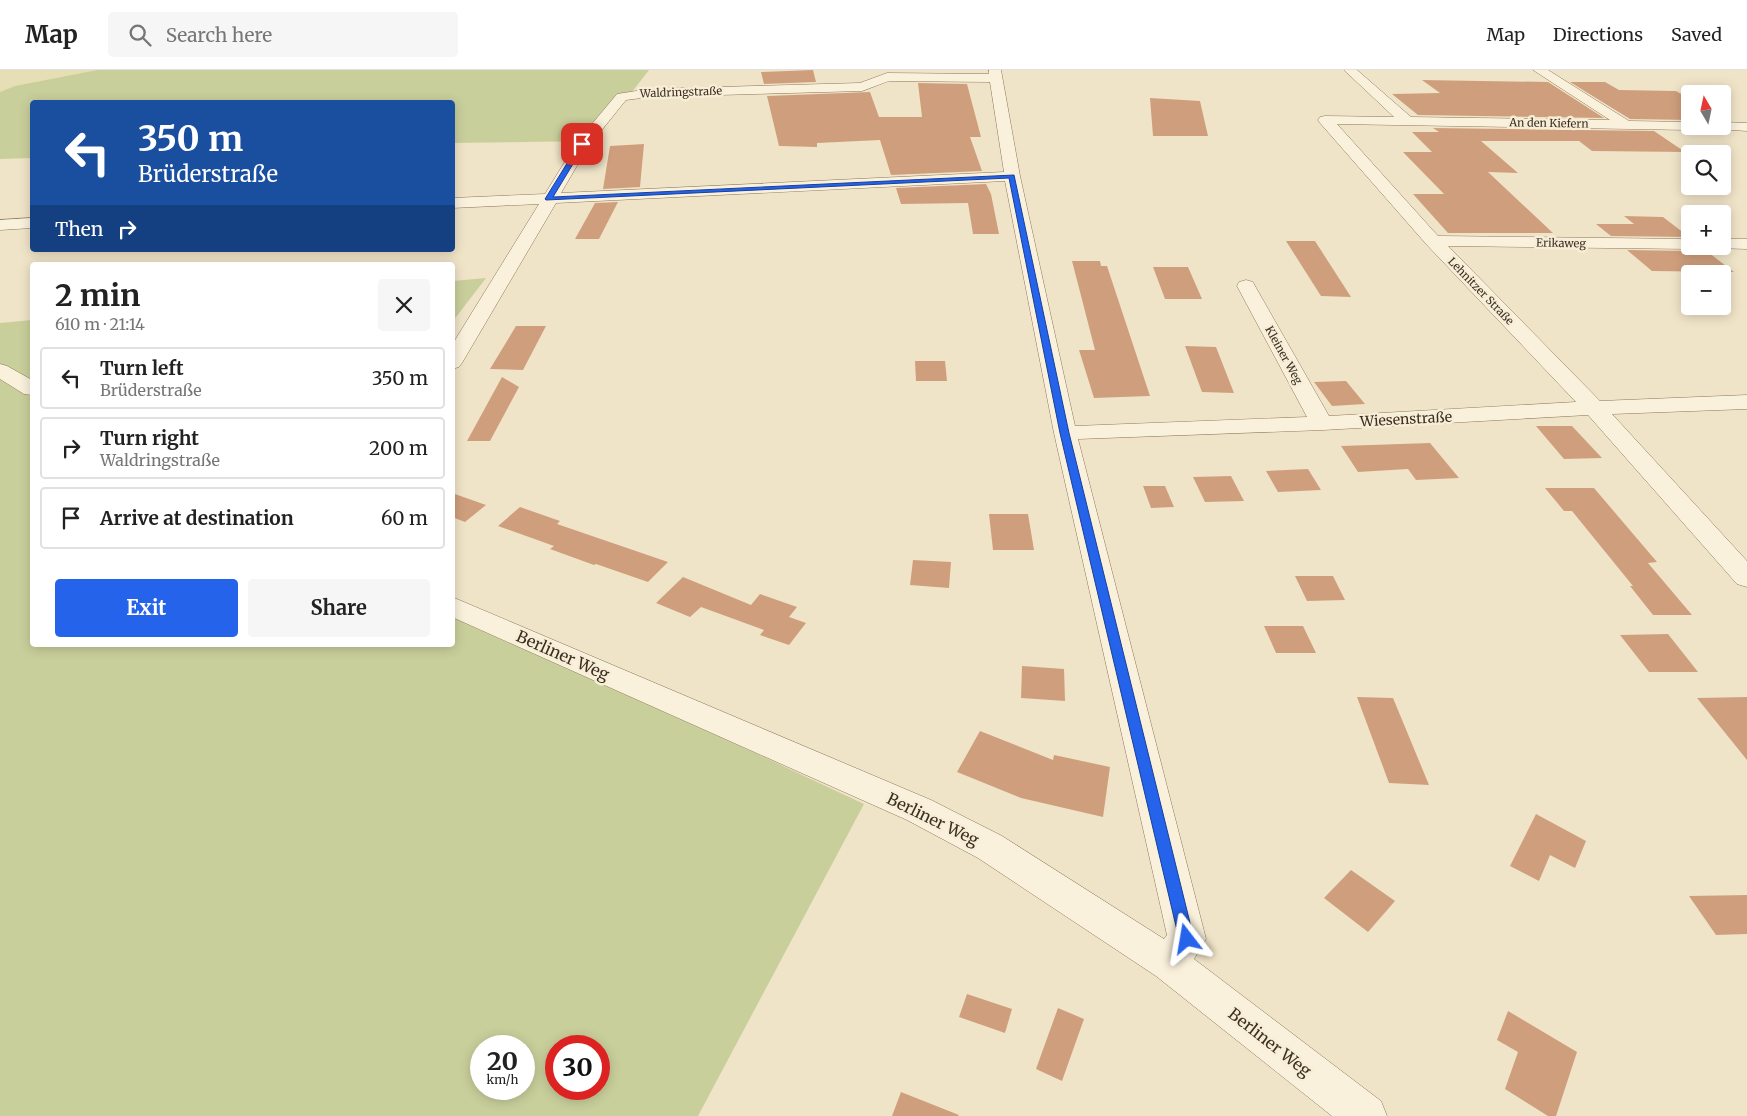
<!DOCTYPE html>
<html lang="en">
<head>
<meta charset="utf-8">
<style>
	:root { --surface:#fff; --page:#f6f6f6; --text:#222; --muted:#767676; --line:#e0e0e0; --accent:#2563eb }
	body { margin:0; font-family:Merriweather,serif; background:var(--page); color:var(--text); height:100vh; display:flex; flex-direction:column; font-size:19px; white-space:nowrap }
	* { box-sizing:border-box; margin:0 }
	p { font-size:16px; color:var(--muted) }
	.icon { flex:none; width:28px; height:28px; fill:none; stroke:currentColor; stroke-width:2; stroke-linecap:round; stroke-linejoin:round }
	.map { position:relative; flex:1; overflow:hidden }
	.side { position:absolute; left:30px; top:192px; width:425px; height:385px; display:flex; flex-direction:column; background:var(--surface); border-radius:5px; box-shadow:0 2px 12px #0003 }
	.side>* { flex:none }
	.hud { position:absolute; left:30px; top:30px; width:425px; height:152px; border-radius:5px; box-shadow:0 2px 12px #0003; background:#1a4fa0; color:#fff; overflow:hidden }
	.needle { width:32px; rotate:351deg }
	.buttons { position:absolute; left:1681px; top:15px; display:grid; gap:10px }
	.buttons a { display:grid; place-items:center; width:50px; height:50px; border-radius:5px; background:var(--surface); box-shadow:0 2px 12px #0003; font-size:25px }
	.speed { position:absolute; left:470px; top:965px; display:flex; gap:10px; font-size:25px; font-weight:700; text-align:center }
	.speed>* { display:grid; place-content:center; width:65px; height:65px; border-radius:50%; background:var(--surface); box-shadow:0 2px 12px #0003; line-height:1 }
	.speed small { font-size:12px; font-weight:400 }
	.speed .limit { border:8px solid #d22; background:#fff; color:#111 }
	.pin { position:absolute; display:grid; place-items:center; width:42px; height:42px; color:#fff; margin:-21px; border-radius:10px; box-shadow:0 2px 8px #0006 }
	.me { position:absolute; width:55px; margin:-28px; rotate:346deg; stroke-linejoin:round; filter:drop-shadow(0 0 4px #0008) }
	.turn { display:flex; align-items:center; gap:18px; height:105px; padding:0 25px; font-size:22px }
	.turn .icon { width:65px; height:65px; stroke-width:2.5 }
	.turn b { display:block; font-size:35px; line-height:42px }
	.then { display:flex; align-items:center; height:48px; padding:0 25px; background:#0003; gap:10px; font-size:19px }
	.round { display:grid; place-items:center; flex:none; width:52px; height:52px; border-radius:5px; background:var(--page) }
	.summary { display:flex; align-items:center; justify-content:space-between; height:85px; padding:0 25px }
	h1 { font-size:30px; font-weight:700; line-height:38px }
	.cta { display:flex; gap:10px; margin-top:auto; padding:10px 25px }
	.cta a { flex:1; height:58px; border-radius:5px; background:var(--accent); color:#fff; font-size:20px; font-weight:700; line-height:58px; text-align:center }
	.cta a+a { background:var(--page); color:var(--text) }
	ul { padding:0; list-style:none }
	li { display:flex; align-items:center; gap:15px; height:62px; margin:0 10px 8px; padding:0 15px; border:2px solid var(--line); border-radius:5px }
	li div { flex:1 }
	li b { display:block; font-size:19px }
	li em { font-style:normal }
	header { display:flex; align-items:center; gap:30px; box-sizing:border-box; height:70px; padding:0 25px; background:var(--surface); border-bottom:1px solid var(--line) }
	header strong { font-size:24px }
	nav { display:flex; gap:28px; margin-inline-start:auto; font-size:18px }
	.search { width:350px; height:45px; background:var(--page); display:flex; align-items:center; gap:12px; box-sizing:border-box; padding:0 18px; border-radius:5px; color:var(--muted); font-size:19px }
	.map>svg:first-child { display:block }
	.farmland { fill:#e6deb5 }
	.green { fill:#c9cf9b; fill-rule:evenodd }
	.building { fill:#cf9f7d }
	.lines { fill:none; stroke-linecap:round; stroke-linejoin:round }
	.minor-casing { stroke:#8d765c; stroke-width:1 }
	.minor { fill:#faf1dc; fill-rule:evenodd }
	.route { fill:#2563eb; stroke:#184099 }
	.labels { text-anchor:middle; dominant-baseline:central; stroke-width:5; stroke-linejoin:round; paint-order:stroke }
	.far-street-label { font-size:11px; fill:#3d2e20; stroke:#f7eed8 }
	.street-label { font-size:14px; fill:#3d2e20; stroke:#f7eed8 }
	.near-street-label { font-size:16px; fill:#3d2e20; stroke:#f7eed8 }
</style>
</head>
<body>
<header>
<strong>Map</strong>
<div class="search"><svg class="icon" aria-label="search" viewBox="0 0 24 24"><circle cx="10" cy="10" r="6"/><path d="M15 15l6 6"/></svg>Search here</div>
<nav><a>Map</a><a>Directions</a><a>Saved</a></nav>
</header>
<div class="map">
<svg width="1747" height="1046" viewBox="0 0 1747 1046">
	<rect width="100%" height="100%" fill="#f0e4c8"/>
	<!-- farmland -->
	<path class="farmland" d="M0 0H97L15 16 0 22Z"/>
	<!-- green -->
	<g class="green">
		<path d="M97 0H649L594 71 453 73 452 32H32V88L0 89V22L15 16Z"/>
		<path d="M486 208 453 251V211Z"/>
		<path d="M32 250V575H452L453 541 864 734 698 1046H0V253ZM481 976H524V1019H481ZM556 976H599V1019H556Z"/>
	</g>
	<!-- building -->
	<g class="building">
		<path d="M813 0 816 12 764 14 761 2Z"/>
		<path d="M1422 10 1548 12 1604 48 1418 45 1392 24 1440 23Z"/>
		<path d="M1570 12H1605L1619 20 1676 21 1690 29V50L1630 49Z"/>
		<path d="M918 13 967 14 981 67H970L982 101 891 105 880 70 817 73V77L779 76 767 26 870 22 879 47H922Z"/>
		<path d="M1150 28 1200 31 1208 66H1153Z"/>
		<path d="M1433 58 1654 61 1685 82 1592 81 1579 71H1481L1518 103 1488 102 1553 163H1448L1413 124H1444L1403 82H1432L1412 62H1439Z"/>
		<path d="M644 74 640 117 603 119 610 76Z"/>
		<path d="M986 114 991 124 999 164H973L968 133 901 134 896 118Z"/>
		<path d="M618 132 599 169H575L595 133Z"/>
		<path d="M1624 146 1663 147 1689 167 1611 166 1596 154H1634Z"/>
		<path d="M1286 171H1315L1351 227 1321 226Z"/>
		<path d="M1700 176 1734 202 1652 201 1627 180 1690 181Z"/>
		<path d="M1072 191H1100L1101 196H1107L1150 326 1094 328 1079 280H1095Z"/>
		<path d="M1153 197H1188L1202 229H1165Z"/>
		<path d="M516 256H546L523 300 490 299Z"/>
		<path d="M1185 276 1216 277 1234 323 1202 322Z"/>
		<path d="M915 291H945L947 311H916Z"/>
		<path d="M502 307 519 317 490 371H467Z"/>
		<path d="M1346 311 1365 334 1332 336 1314 312Z"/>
		<path d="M1536 356H1572L1602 388 1564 389Z"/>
		<path d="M1430 373 1459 408 1416 410 1408 399 1358 402 1341 376Z"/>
		<path d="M1308 399 1321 420 1278 422 1266 401Z"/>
		<path d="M1231 406 1244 431 1205 432 1193 407Z"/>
		<path d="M1143 416H1165L1174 437 1151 438Z"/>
		<path d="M1545 418H1594L1657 492 1648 493 1692 545H1653L1630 516H1633L1572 441H1564Z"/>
		<path d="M452 423 486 435 465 452 452 447Z"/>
		<path d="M520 437 560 451 557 454 668 492 648 512 596 494 594 495 550 479 554 476 498 456Z"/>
		<path d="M989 444H1028L1034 480H993Z"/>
		<path d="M913 490 951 492 949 518 910 515Z"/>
		<path d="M1295 506H1333L1345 530 1307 531Z"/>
		<path d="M683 507 751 535 760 524 797 537 789 547 806 553 789 575 760 565 764 560 701 537 690 547 656 533Z"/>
		<path d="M1264 556H1303L1316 583H1276Z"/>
		<path d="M1668 564 1698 602H1649L1620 565Z"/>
		<path d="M1022 596 1064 599 1065 631 1021 628Z"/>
		<path d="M1357 627 1393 628 1429 715 1389 713Z"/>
		<path d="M1747 627V690L1697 628Z"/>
		<path d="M980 661 1053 690 1054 685 1110 697 1103 747 1021 728 957 702Z"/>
		<path d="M1536 744 1586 771 1575 798 1550 785 1539 811 1510 796Z"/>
		<path d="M1351 800 1395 831 1368 862 1324 828Z"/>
		<path d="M1747 825V864L1716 865 1689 826Z"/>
		<path d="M967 924 1012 939 1005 963 959 947Z"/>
		<path d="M1058 938 1084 949 1062 1011 1036 999Z"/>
		<path d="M1508 941 1577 982 1556 1046H1548L1505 1019 1518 982 1497 970Z"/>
		<path d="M901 1022 959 1045 958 1046H892Z"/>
	</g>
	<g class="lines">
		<defs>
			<g id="minor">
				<path d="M989 0H1001L1020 106 1075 356 1307 347 1237 216 1239 212 1246 210 1253 212 1255 216 1329 346 1576 332 1427 175 1320 53 1318 50 1320 47 1325 46 1394 47 1344 0H1357L1411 47 1610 50 1533 0H1548L1629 51 1690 52V56H1697L1690 60 1337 54 1438 166 1690 169V176H1697L1690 179 1448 176 1600 331 1747 325V339L1612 344 1747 491V517L1737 514 1588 345 1323 360 1078 369 1206 869 1194 889 1381 1031 1387 1046H1332L1156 906 978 788 907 750 452 547V527L931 730 1002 766 1164 869 1167 865 1054 363 1005 111 556 133 462 293 459 297 452 299V275L539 134 452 138V128L545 124 577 72 617 24 649 19 860 13 887 3 989 4ZM889 11 990 12 1004 102 561 123 588 77 626 30 649 27 862 21Z"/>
				<path d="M1722 52 1747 53V61L1717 59 1715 56H1722Z"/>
				<path d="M32 148V158L0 160V150Z"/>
				<path d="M1722 169H1747V179L1716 178 1715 176H1722Z"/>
				<path d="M0 294 7 296 32 310V325L24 324 0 309Z"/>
			</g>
		</defs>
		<!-- minor casing -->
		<use href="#minor" class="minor-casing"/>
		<!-- minor -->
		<use href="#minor" class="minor"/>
	</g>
	<!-- route -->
	<path class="route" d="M582 73 585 74 553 127 1014 105 1069 363 1194 869 1192 874 1187 876 1181 874 1179 869 1060 363 1009 108 546 130 545 129 579 74Z"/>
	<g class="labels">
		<!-- far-street labels -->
		<g class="far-street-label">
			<text transform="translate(681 22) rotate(-2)">Waldringstraße</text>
			<text transform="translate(1549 53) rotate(1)">An den Kiefern</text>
			<text transform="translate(1561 173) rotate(1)">Erikaweg</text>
			<text transform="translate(1481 221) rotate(46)">Lehnitzer Straße</text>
			<text transform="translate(1284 285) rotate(61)">Kleiner Weg</text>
		</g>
		<!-- street labels -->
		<g class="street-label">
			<text transform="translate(1406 349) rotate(-3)">Wiesenstraße</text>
		</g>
		<!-- near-street labels -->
		<g class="near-street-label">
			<text transform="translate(563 585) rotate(24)">Berliner Weg</text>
			<text transform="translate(933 749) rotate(26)">Berliner Weg</text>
			<text transform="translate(1270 972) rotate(38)">Berliner Weg</text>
		</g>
	</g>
</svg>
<div class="buttons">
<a><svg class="needle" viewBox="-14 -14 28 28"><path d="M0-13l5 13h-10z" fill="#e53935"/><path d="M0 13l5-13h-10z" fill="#767676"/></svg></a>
<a><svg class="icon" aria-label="search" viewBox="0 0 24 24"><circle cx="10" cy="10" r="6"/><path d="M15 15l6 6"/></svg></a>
<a>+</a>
<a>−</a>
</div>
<div class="speed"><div>20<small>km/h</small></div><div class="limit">30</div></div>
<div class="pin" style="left:582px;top:74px;background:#d93025"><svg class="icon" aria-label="arrive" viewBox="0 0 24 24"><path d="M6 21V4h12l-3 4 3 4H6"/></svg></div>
<svg class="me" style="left:1187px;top:869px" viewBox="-20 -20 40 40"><path d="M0-17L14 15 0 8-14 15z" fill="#2563eb" stroke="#fff" stroke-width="4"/></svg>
<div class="hud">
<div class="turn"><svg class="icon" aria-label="left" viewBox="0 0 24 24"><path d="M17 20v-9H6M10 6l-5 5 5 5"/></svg><div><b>350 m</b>Brüderstraße</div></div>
<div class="then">Then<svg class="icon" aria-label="right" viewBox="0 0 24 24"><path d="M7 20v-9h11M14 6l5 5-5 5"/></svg></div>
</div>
<section class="side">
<div class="summary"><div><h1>2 min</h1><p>610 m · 21:14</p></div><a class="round"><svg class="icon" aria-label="close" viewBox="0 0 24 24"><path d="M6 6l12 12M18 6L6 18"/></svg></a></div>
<ul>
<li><svg class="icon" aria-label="left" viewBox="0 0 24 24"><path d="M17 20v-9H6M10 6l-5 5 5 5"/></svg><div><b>Turn left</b><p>Brüderstraße</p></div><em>350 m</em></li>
<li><svg class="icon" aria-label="right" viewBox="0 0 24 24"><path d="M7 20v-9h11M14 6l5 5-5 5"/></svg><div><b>Turn right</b><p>Waldringstraße</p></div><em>200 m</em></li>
<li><svg class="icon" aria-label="arrive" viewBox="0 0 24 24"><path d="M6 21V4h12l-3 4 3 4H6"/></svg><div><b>Arrive at destination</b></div><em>60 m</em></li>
</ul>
<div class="cta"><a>Exit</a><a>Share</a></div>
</section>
</div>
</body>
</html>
